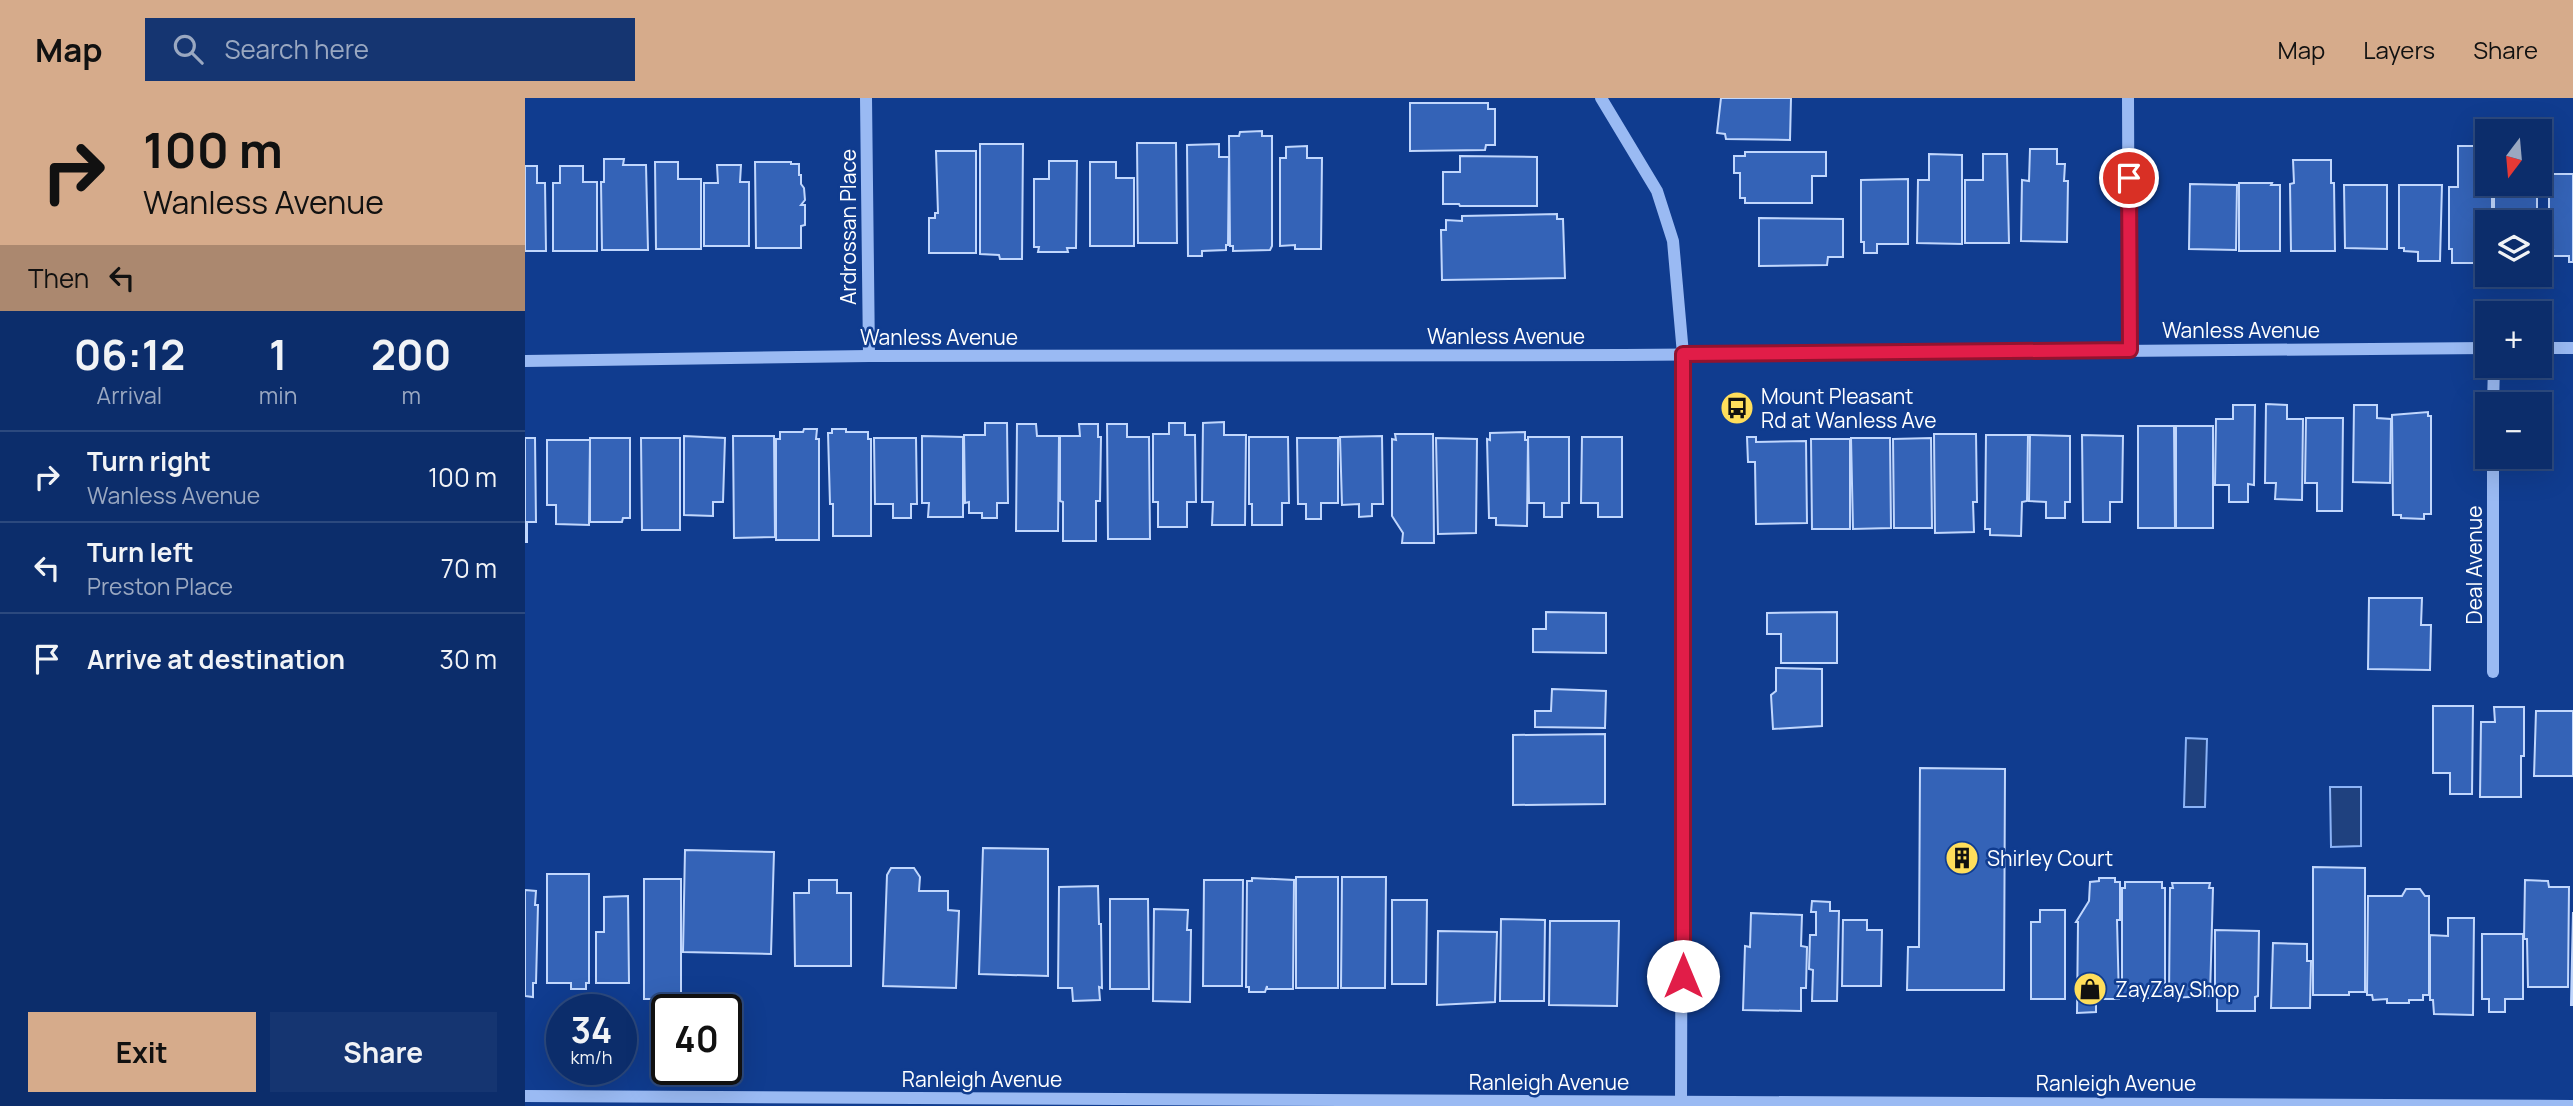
<!DOCTYPE html>
<html lang="en">
<head>
<meta charset="utf-8">
<style>
	:root { --surface:#0c2d6b; --page:#153571; --text:#f1f3f6; --muted:#9aa8c1; --line:#2c497e; --accent:#d6ab8b }
	body { margin:0; font-family:Manrope,sans-serif; background:var(--page); color:var(--text); height:100vh; display:flex; flex-direction:column; font-size:26px; white-space:nowrap }
	* { box-sizing:border-box; margin:0 }
	p { font-size:23px; color:var(--muted) }
	.icon { flex:none; width:38px; height:38px; fill:none; stroke:currentColor; stroke-width:2; stroke-linecap:round; stroke-linejoin:round }
	.map { position:relative; flex:1; overflow:hidden }
	.drawer { display:flex; flex-direction:column; background:var(--surface); width:525px }
	.drawer>* { flex:none }
	.banner { background:#d6ab8b; color:#111; overflow:hidden }
	.needle { width:46px; rotate:196deg }
	.tools { position:absolute; left:1950px; top:21px; display:grid; gap:14px }
	.tools a { display:grid; place-items:center; width:77px; height:77px; border-radius:0px; background:var(--surface); box-shadow:0 7px 28px #0002,0 0 0 2px var(--line); font-size:35px }
	.speed { position:absolute; left:21px; top:896px; display:flex; gap:14px; font-size:35px; font-weight:700; text-align:center }
	.speed>* { display:grid; place-content:center; width:91px; height:91px; border-radius:50%; background:var(--surface); box-shadow:0 7px 28px #0002,0 0 0 2px var(--line); line-height:1 }
	.speed small { font-size:18px; font-weight:400 }
	.speed .limit { border:4px solid #111; border-radius:10px; background:#fff; color:#111 }
	.pin { position:absolute; display:grid; place-items:center; width:60px; height:60px; color:#fff; margin:-30px; border:4px solid #fff; border-radius:50%; box-shadow:0 2px 7px #0007 }
	.me { position:absolute; width:77px; margin:-38px; rotate:0deg; stroke-linejoin:round; filter:drop-shadow(0 0 5px #0008) }
	.turn { display:flex; align-items:center; gap:24px; height:147px; padding:0 28px; font-size:32px }
	.turn .icon { width:91px; height:91px; stroke-width:2.5 }
	.turn b { display:block; font-size:49px; line-height:60px }
	.then { display:flex; align-items:center; height:66px; padding:0 28px; background:#0003; gap:14px; font-size:26px }
	.eta { display:flex; justify-content:space-evenly; align-items:center; height:119px; text-align:center }
	.eta b { font-size:42px; font-weight:700; line-height:49px }
	.cta { display:flex; gap:14px; margin-top:auto; padding:14px 28px }
	.cta a { flex:1; height:80px; border-radius:0px; background:var(--accent); color:#111; font-size:28px; font-weight:700; line-height:80px; text-align:center }
	.cta a+a { background:var(--page); color:var(--text) }
	ul { padding:0; list-style:none }
	li { display:flex; align-items:center; gap:21px; height:91px; padding:0 28px; border-top:2px solid var(--line) }
	li div { flex:1 }
	li b { display:block; font-size:26px }
	li em { font-style:normal }
	header { display:flex; align-items:center; gap:42px; box-sizing:border-box; height:98px; padding:0 35px; background:var(--accent); color:#111 }
	header strong { font-size:33px }
	nav { display:flex; gap:38px; margin-inline-start:auto; font-size:24px }
	.search { width:490px; height:63px; background:var(--page); display:flex; align-items:center; gap:18px; box-sizing:border-box; padding:0 24px; border-radius:0px; color:var(--muted); font-size:26px }
	main { display:flex; flex:1; min-height:0 }
	.map>svg:first-child { display:block }
	.water { fill:#1f417f; stroke:#8bb3f6; stroke-width:2 }
	.building { fill:#3463b7; stroke:#c1d7fd; stroke-width:2 }
	.lines { fill:none; stroke-linecap:round; stroke-linejoin:round }
	.minor { stroke:#9abaf3; stroke-width:12 }
	.route-casing { stroke:#92132f; stroke-width:18 }
	.route { stroke:#e11d48; stroke-width:12 }
	.labels { text-anchor:middle; dominant-baseline:central; stroke-width:5; stroke-linejoin:round; paint-order:stroke }
	.street-label { font-size:21px; fill:#fff; stroke:#103c8f }
	.poi-label { font-size:21px; fill:#fff; stroke:#103c8f; text-anchor:start }
</style>
</head>
<body>
<header>
<strong>Map</strong>
<div class="search"><svg class="icon" aria-label="search" viewBox="0 0 24 24"><circle cx="10" cy="10" r="6"/><path d="M15 15l6 6"/></svg>Search here</div>
<nav><a>Map</a><a>Layers</a><a>Share</a></nav>
</header>
<main>
<section class="drawer">
<div class="banner">
<div class="turn"><svg class="icon" aria-label="right" viewBox="0 0 24 24"><path d="M7 20v-9h11M14 6l5 5-5 5"/></svg><div><b>100 m</b>Wanless Avenue</div></div>
<div class="then">Then<svg class="icon" aria-label="left" viewBox="0 0 24 24"><path d="M17 20v-9H6M10 6l-5 5 5 5"/></svg></div>
</div>
<div class="eta">
<div><b>06:12</b><p>Arrival</p></div>
<div><b>1</b><p>min</p></div>
<div><b>200</b><p>m</p></div>
</div>
<ul>
<li><svg class="icon" aria-label="right" viewBox="0 0 24 24"><path d="M7 20v-9h11M14 6l5 5-5 5"/></svg><div><b>Turn right</b><p>Wanless Avenue</p></div><em>100 m</em></li>
<li><svg class="icon" aria-label="left" viewBox="0 0 24 24"><path d="M17 20v-9H6M10 6l-5 5 5 5"/></svg><div><b>Turn left</b><p>Preston Place</p></div><em>70 m</em></li>
<li><svg class="icon" aria-label="arrive" viewBox="0 0 24 24"><path d="M6 21V4h12l-3 4 3 4H6"/></svg><div><b>Arrive at destination</b></div><em>30 m</em></li>
</ul>
<div class="cta"><a>Exit</a><a>Share</a></div>
</section>
<div class="map">
<svg width="2048" height="1008" viewBox="0 0 2048 1008">
	<rect width="100%" height="100%" fill="#103c8f"/>
	<!-- water -->
	<g class="water">
		<path d="M1661 640 1682 641 1680 709H1659Z"/>
		<path d="M1805 689H1836V748L1806 749Z"/>
	</g>
	<!-- building -->
	<g class="building">
		<path d="M1196 0H1266L1265 42 1201 41 1200 36 1192 35Z"/>
		<path d="M885 5H963V11H970V47H961L960 52 885 53Z"/>
		<path d="M737 33V38H747V148L745 152 708 153V148H705L704 38H714L715 34Z"/>
		<path d="M612 45H651L652 145H613Z"/>
		<path d="M455 46H498L497 161H475L474 157 455 156Z"/>
		<path d="M694 46V59H704L703 147H701V152L677 153V158H663L662 47Z"/>
		<path d="M782 48V60H797L796 151H770V147L755 148V60H761V49Z"/>
		<path d="M1933 48H1962V86H1967V124H1962V155H1949V165H1927V151H1924V89H1933Z"/>
		<path d="M1505 51H1532V66H1540L1539 83H1543L1542 144 1496 143 1497 82 1504 83Z"/>
		<path d="M411 53H451V155H404V120H410V115H413Z"/>
		<path d="M1220 54H1301V78H1287V105H1220V100H1215V75H1209V58H1220Z"/>
		<path d="M1404 56 1437 57V146L1392 145 1393 82H1404Z"/>
		<path d="M1458 56H1482L1484 145H1440V82H1458Z"/>
		<path d="M935 58 1012 59V108H935L934 106H918V74H935Z"/>
		<path d="M79 61H99L98 67H121L123 152H77L76 84H79Z"/>
		<path d="M1768 62H1806V85H1809L1810 153H1766L1765 86 1769 85Z"/>
		<path d="M524 63H552L551 150H542L543 154H513L514 149H509V81H524Z"/>
		<path d="M130 64H153V81H176V151H131Z"/>
		<path d="M230 64H266V66H274V77H276V86L279 90 280 102 276 107H280V127L276 128V150H231Z"/>
		<path d="M565 64H591V80H609V148H565Z"/>
		<path d="M192 67H216L215 84H224V148H179V85H193Z"/>
		<path d="M0 68H12V85H20L21 153H0Z"/>
		<path d="M35 68H58V84H72V153H28V85H35Z"/>
		<path d="M2024 76H2048V164H2044V158H2027L2028 152 2024 151Z"/>
		<path d="M1383 81V146H1352V155H1339V144H1336V82Z"/>
		<path d="M1714 85H1747L1746 87H1755V153H1714Z"/>
		<path d="M1665 86 1712 87 1711 152 1664 151Z"/>
		<rect x="1969" y="86" width="43" height="38"/>
		<path d="M1819 87H1862V151L1820 150Z"/>
		<path d="M1874 87H1917L1915 163H1893V154L1879 153V150H1874Z"/>
		<path d="M1032 116V121H1038L1040 180 917 182 916 132H921V122L937 123V118Z"/>
		<path d="M1234 120 1318 121V159H1303L1302 167 1234 168Z"/>
		<path d="M1741 306 1762 307V321H1778L1777 402 1750 401 1751 385H1740Z"/>
		<path d="M1708 307H1730L1729 387 1723 386V404H1704V387H1690L1691 321H1708Z"/>
		<path d="M1829 307H1852V320L1866 321 1865 385 1828 384Z"/>
		<path d="M1903 314V318H1906V416H1899V421L1876 420V417H1868L1867 317Z"/>
		<path d="M1781 320H1818L1817 413H1792V385H1780Z"/>
		<path d="M699 324V337H721L720 427H687L688 404H677L678 325Z"/>
		<path d="M460 325H482L483 405H472V420H457V415H444V404L440 405 439 337H460Z"/>
		<path d="M644 325H660V337H670L671 404H662V429H633V404H628V336H644Z"/>
		<path d="M492 326H511L512 338H534L533 433H491Z"/>
		<path d="M554 326H573V339H576L575 403H571V443H538V404L535 403V338H555Z"/>
		<path d="M582 326H602V339H624L625 441H583Z"/>
		<path d="M1613 328H1649L1650 430H1613Z"/>
		<rect x="1651" y="328" width="37" height="102"/>
		<path d="M279 331H292L291 341H294V442H251V341H255V334H278Z"/>
		<path d="M307 331H321V334H343V341H346V438H308V406H305L303 335H307Z"/>
		<path d="M1000 334V342H1003L1002 428 971 427V420H964L962 341 965 342V335Z"/>
		<path d="M870 336H908L909 445H877L878 435 867 418V341L871 342Z"/>
		<path d="M1409 336H1451L1452 404H1448L1449 434 1410 435Z"/>
		<path d="M1461 337H1503L1502 403 1497 404 1496 438 1465 437V431H1460Z"/>
		<path d="M1505 337 1545 338V404H1540V420H1521V404L1504 403Z"/>
		<path d="M1557 337 1598 338 1597 404H1585V424H1558Z"/>
		<path d="M159 338 200 340 198 404H188V418L159 417Z"/>
		<path d="M208 338H249L250 439 209 440Z"/>
		<path d="M397 338 438 339V419H403L404 405H397Z"/>
		<path d="M857 338 858 406H847V418L834 419V406L817 407 815 339Z"/>
		<path d="M724 339H763L764 405H757V427H727V406H724Z"/>
		<path d="M1003 339H1044V405H1037V419H1019V405H1004Z"/>
		<path d="M1057 339H1097V419H1073V405H1056Z"/>
		<path d="M1222 339H1231V344L1281 343 1282 425 1231 426 1230 364H1223Z"/>
		<path d="M0 340H10L11 424H2V444H0Z"/>
		<path d="M65 340H105V420H98L97 424H65Z"/>
		<path d="M116 340H155V432H117Z"/>
		<path d="M349 340H391L392 406H386V420H368V406H350Z"/>
		<path d="M772 340H813V405H796V421H781V406H773Z"/>
		<path d="M911 340 952 341 951 435 913 436Z"/>
		<path d="M1326 340H1365L1366 430 1328 431Z"/>
		<path d="M1406 340 1407 430H1369L1368 341Z"/>
		<path d="M1286 341H1325V431H1287Z"/>
		<path d="M22 342H65L64 427 31 426V407H22Z"/>
		<path d="M1844 500H1897L1896 527H1906L1905 572 1843 571Z"/>
		<path d="M1021 514 1081 515V555L1008 554V531H1021Z"/>
		<path d="M1312 514V565H1256V536H1242V515Z"/>
		<path d="M1251 570 1297 571V628L1248 631 1246 597 1251 593Z"/>
		<path d="M1027 591 1081 593 1080 630 1010 629V613H1026Z"/>
		<path d="M1908 608H1948L1947 696H1925V675H1908Z"/>
		<path d="M1969 609H1999V658H1996V699H1955L1956 624H1970Z"/>
		<path d="M2011 613H2048V678H2009Z"/>
		<path d="M1080 636V706L988 707V637Z"/>
		<path d="M1395 670 1480 671 1479 892H1382L1383 849H1394Z"/>
		<path d="M458 750 523 751V878L454 876Z"/>
		<path d="M160 752 249 754 246 856 158 854Z"/>
		<path d="M1788 769 1840 770V894H1824V897H1788Z"/>
		<path d="M366 770H389L395 779 394 793H423V812L434 813 431 890 358 888 362 777Z"/>
		<path d="M22 776H64V885H61V891H46V885H22Z"/>
		<rect x="771" y="779" width="42" height="111"/>
		<path d="M817 779H861L860 890H816Z"/>
		<path d="M727 780 769 782 768 891H742V888L740 894H724V889H721L722 783H727Z"/>
		<path d="M1574 780H1590V784H1595V822H1592L1594 901H1571V914L1552 915 1553 824H1551L1564 803 1565 784 1574 783Z"/>
		<rect x="119" y="781" width="37" height="120"/>
		<path d="M284 782H312V795H326V868H270L269 795H284Z"/>
		<path d="M679 782H718L717 888H678Z"/>
		<path d="M2000 782 2023 783 2024 789H2044L2043 889H2003L2002 841H1999Z"/>
		<path d="M1600 784H1637V790H1640V900H1597V790H1600Z"/>
		<path d="M1647 785H1685L1684 790H1688L1685 898 1644 900 1645 790H1648Z"/>
		<path d="M573 788 574 826H576L577 890 574 889 575 902 548 903 547 890H533L534 789Z"/>
		<path d="M1881 791H1895L1900 798H1904V897H1898V902H1884V905H1862V901L1848 902 1847 897H1842L1843 798H1877Z"/>
		<path d="M0 792 11 793 10 807H13L11 885H8V899L0 898Z"/>
		<path d="M103 798 104 885H71V834H79V799Z"/>
		<path d="M585 801H623L624 891H585Z"/>
		<path d="M867 802H902L901 886H867Z"/>
		<path d="M1287 803 1305 804V813H1314L1312 903H1287L1288 872 1284 871 1285 837H1291V814H1286Z"/>
		<path d="M629 811 663 812 662 832H666L665 904 628 903Z"/>
		<path d="M1515 812H1540V901H1506V824H1515Z"/>
		<path d="M2048 814V907H2046Z"/>
		<path d="M1226 815 1277 817 1276 848 1282 849 1281 890H1276V913L1218 912 1220 848 1225 849Z"/>
		<path d="M1923 820H1949L1948 917 1909 916 1908 902H1905V837L1923 838Z"/>
		<path d="M976 821 1020 822 1019 903H975Z"/>
		<path d="M1318 822H1342V832H1357L1356 888H1317Z"/>
		<path d="M1025 823H1094L1092 908 1024 907Z"/>
		<path d="M1690 832 1734 833 1733 898 1730 899V913H1692V898L1690 899Z"/>
		<path d="M913 833 972 834 970 904 912 907Z"/>
		<path d="M1957 836H1998V901H1980V914H1964V901H1957Z"/>
		<path d="M1748 845 1782 846V863H1786L1785 910H1746Z"/>
	</g>
	<g class="lines">
		<!-- minor -->
		<g class="minor">
			<path d="M341 0 344 258"/>
			<path d="M1076 0 1132 93 1148 143 1158 256 1156 1008"/>
			<path d="M1603 0 1604 252"/>
			<path d="M2014 250H2048"/>
			<path d="M0 263 344 258 1099 257 1962 250"/>
			<path d="M1968 306 1969 268"/>
			<path d="M1968 359V574"/>
			<path d="M0 998 2048 1008"/>
		</g>
	</g>
	<g class="lines">
		<defs>
			<path id="route" d="M1158 878V256L1605 252 1604 80"/>
		</defs>
		<!-- route casing -->
		<use href="#route" class="route-casing"/>
		<!-- route -->
		<use href="#route" class="route"/>
	</g>
	<!-- icons -->
	<defs>
		<symbol id="bus-disc" viewBox="-11 -11 22 22"><circle r="9.5" fill="#ffde5b" stroke="#103c8f"/><path d="M-5-6H5V4H4V6H2V4H-2V6H-4V4H-5ZM-3.5-4V0h7V-4ZM-3.5 1.2v1.5H-2V1.2ZM2 1.2v1.5H3.5V1.2Z" fill="#111"/></symbol>
		<symbol id="building-disc" viewBox="-11 -11 22 22"><circle r="9.5" fill="#ffde5b" stroke="#103c8f"/><path d="M-4-6H4V6H1V3H-1V6H-4ZM-2.5-4.3h1.7v1.8h-1.7ZM.8-4.3h1.7v1.8H.8ZM-2.5-1h1.7V.8h-1.7ZM.8-1h1.7V.8H.8Z" fill="#111"/></symbol>
		<symbol id="shop-disc" viewBox="-11 -11 22 22"><circle r="9.5" fill="#ffde5b" stroke="#103c8f"/><path d="M-5-2.5h2.3a2.7 3.5 0 0 1 5.4 0H5L5.5 6h-11ZM-1.5-2.5h3a1.5 2.3 0 0 0-3 0Z" fill="#111"/></symbol>
	</defs>
	<g fill-rule="evenodd">
		<use href="#bus-disc" x="1193" y="291" width="38" height="38"/>
		<use href="#building-disc" x="1418" y="741" width="38" height="38"/>
		<use href="#shop-disc" x="1546" y="872" width="38" height="38"/>
	</g>
	<g class="labels">
		<!-- street labels -->
		<g class="street-label">
			<text transform="translate(323 129) rotate(-90)">Ardrossan Place</text>
			<text x="1716" y="232">Wanless Avenue</text>
			<text x="981" y="238">Wanless Avenue</text>
			<text x="414" y="239">Wanless Avenue</text>
			<text transform="translate(1949 467) rotate(-90)">Deal Avenue</text>
			<text x="457" y="981">Ranleigh Avenue</text>
			<text x="1024" y="984">Ranleigh Avenue</text>
			<text x="1591" y="985">Ranleigh Avenue</text>
		</g>
		<!-- poi labels -->
		<g class="poi-label">
			<text x="1236" y="298">Mount Pleasant<tspan x="1236" dy="24">Rd at Wanless Ave</tspan></text>
			<text x="1462" y="760">Shirley Court</text>
			<text x="1590" y="891">ZayZay Shop</text>
		</g>
	</g>
</svg>
<div class="tools">
<a><svg class="needle" viewBox="-14 -14 28 28"><path d="M0-13l5 13h-10z" fill="#e53935"/><path d="M0 13l5-13h-10z" fill="#9aa8c1"/></svg></a>
<a><svg class="icon" aria-label="layers" viewBox="0 0 24 24"><path d="M12 4l9 5-9 5-9-5zM3 14l9 5 9-5"/></svg></a>
<a>+</a>
<a>−</a>
</div>
<div class="speed"><div>34<small>km/h</small></div><div class="limit">40</div></div>
<div class="pin" style="left:1604px;top:80px;background:#d93025"><svg class="icon" aria-label="arrive" viewBox="0 0 24 24"><path d="M6 21V4h12l-3 4 3 4H6"/></svg></div>
<svg class="me" style="left:1158px;top:878px" viewBox="-20 -20 40 40"><circle r="19" fill="#fff"/><path d="M0-13L10 11 0 6-10 11z" fill="#e11d48"/></svg>
</div>
</main>
</body>
</html>
